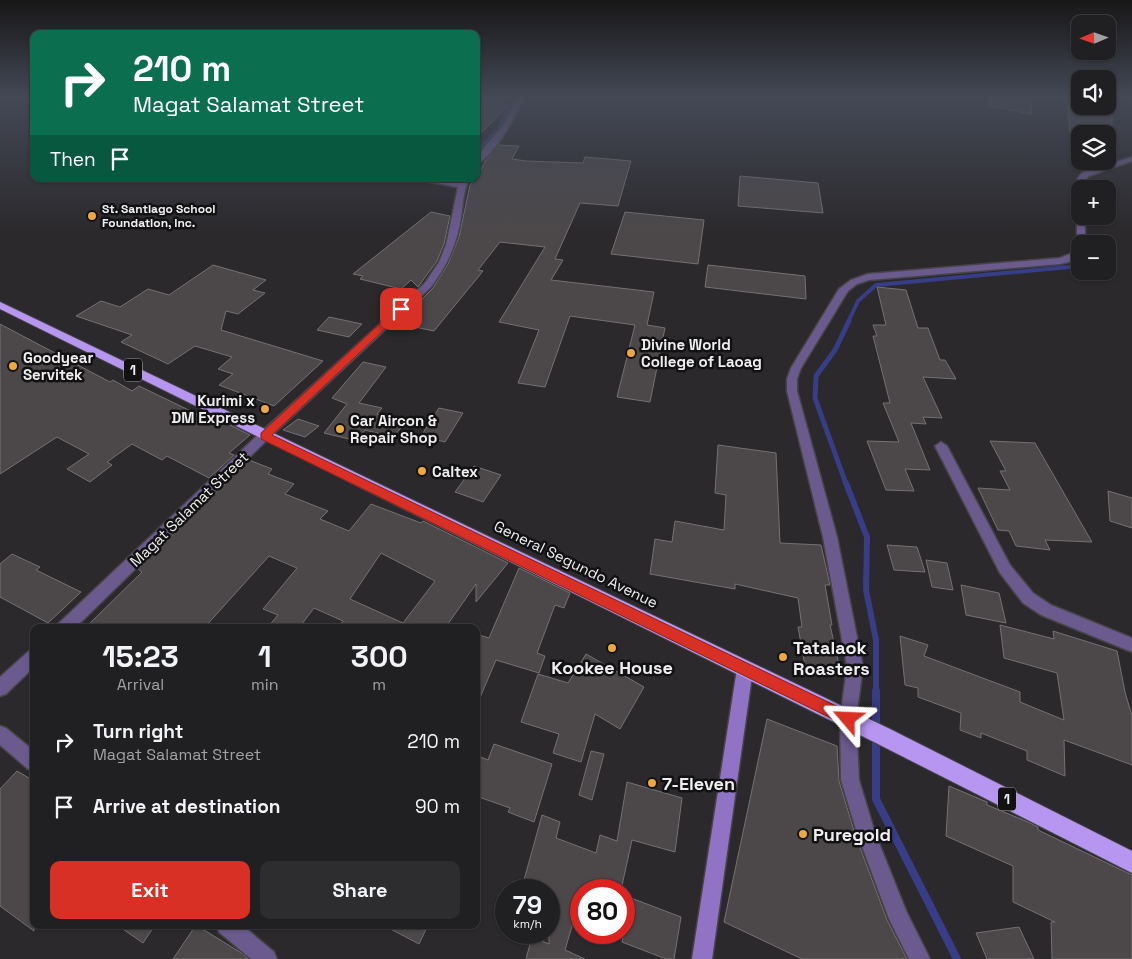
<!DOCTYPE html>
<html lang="en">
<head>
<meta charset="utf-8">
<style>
	:root { --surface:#201f21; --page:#2d2c2e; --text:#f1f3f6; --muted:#a2a2a5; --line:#3d3d3f; --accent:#d93025 }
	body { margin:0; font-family:"Space Grotesk",sans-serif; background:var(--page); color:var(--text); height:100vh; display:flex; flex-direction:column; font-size:19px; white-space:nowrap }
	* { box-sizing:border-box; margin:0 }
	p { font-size:16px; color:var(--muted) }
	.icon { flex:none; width:28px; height:28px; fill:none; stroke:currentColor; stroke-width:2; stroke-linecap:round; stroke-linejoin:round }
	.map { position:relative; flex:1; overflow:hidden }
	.details { position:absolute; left:30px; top:624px; width:450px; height:305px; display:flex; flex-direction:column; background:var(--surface); border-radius:10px; box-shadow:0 1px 4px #0004,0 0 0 1px var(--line) }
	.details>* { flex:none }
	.hud { position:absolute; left:30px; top:30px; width:450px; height:152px; border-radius:10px; box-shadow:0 1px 4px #0004,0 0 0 1px var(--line); background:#0b6e4f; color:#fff; overflow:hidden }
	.needle { width:32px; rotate:268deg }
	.tools { position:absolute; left:1071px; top:15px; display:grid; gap:10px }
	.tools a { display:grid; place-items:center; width:45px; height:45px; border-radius:10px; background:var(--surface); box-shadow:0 1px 4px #0004,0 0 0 1px var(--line); font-size:25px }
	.speed { position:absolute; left:495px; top:879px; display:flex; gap:10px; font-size:25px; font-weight:700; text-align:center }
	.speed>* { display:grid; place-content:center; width:65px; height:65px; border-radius:50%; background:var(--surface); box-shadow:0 1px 4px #0004,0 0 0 1px var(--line); line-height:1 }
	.speed small { font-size:12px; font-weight:400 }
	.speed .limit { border:8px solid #d22; background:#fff; color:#111 }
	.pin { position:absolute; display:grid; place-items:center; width:42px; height:42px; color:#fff; margin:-21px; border-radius:10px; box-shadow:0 2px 8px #0006 }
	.me { position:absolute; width:55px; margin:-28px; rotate:296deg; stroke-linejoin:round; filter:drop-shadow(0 0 4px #0008) }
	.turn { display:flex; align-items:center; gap:18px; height:105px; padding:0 20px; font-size:22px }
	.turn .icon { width:65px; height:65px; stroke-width:2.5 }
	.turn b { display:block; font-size:35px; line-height:42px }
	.then { display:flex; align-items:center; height:48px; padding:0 20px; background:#0003; gap:10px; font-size:19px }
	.eta { display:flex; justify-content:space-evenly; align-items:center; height:85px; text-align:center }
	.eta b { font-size:30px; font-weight:600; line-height:35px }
	.button { display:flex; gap:10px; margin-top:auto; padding:10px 20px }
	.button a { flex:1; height:58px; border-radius:10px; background:var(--accent); color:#fff; font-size:20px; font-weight:600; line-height:58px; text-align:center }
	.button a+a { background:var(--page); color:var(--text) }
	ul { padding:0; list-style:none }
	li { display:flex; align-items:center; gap:15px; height:65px; padding:0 20px }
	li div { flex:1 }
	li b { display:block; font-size:19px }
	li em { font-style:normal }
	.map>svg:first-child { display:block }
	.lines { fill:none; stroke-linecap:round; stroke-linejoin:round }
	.stream-far4 { stroke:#373d86; stroke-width:3 }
	.stream-far3 { stroke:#373d86; stroke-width:4 }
	.stream-far2 { stroke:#373d86; stroke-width:5 }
	.stream-far1 { stroke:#373d86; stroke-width:6 }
	.stream { stroke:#373d86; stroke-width:8 }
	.building { fill:#4c484a; stroke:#757173; fill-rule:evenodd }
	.minor-casing { stroke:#464447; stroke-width:3 }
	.secondary-casing { stroke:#464447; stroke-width:3 }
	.trunk-casing { stroke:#464447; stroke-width:2 }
	.minor { fill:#6b5a8d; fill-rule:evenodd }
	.secondary { fill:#9073c5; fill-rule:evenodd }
	.trunk { fill:#b696f0; fill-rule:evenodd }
	.route { fill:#d93025; stroke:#8d1f18 }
	.poi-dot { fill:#eda83b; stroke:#131213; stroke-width:2 }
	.labels { text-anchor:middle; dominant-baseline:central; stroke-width:5; stroke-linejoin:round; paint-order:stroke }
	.far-poi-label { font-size:12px; font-weight:bold; fill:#efedf0; stroke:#131213; text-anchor:start }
	.shield { fill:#131213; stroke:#adabae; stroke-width:1 }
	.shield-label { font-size:14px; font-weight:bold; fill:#efedf0 }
	.poi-label { font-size:15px; font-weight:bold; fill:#efedf0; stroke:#131213; text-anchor:start }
	.street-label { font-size:15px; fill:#efedf0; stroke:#131213 }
	.near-poi-label { font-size:18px; font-weight:bold; fill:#efedf0; stroke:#131213; text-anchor:start }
</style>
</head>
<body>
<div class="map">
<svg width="1132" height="959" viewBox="0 0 1132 959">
	<rect width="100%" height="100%" fill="#2b292c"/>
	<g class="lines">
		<!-- stream-far4 -->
		<g class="stream-far4">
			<path d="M476 153 499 128 513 98"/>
			<path d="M454 181 455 179"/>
		</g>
		<!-- stream-far3 -->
		<path class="stream-far3" d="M848 322 858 301 876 285 1080 266"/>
		<!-- stream-far2 -->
		<path class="stream-far2" d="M846 484 815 398 816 376 835 350 849 321"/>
		<!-- stream-far1 -->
		<path class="stream-far1" d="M846 483 867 537 866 590 876 640V692"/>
		<!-- stream -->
		<path class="stream" d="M876 691V799L957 959"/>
	</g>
	<!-- building -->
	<g class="building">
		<path d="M476 98H505L498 105 508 106 476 138Z"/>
		<path d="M988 98H1030L1032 114 988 106Z"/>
		<path d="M1067 98H1080V106H1108V100H1112V134H1070Z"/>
		<path d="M499 145 519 146 512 159 526 161 583 163 585 157 631 161 618 206 580 203 555 259 563 260 551 280 654 292 647 325 665 328 650 402 617 397 635 325 570 316 545 387 518 383 539 330 499 322 545 247 500 242 478 270 483 271 434 331 405 325 415 312 410 311 433 288 448 264 459 237 470 185 476 179 486 160Z"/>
		<path d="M740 176 818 183 823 213 738 206Z"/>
		<path d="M431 212 450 216 444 244 437 261 418 287 411 280 401 289 360 279 363 276 353 274Z"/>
		<path d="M625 212 704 220 698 264 611 254Z"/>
		<path d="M213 265 266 280 253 290 265 293 238 314 226 311 221 330 323 361 274 406 219 385 233 374 218 369 232 357 195 346 168 364 121 342 132 335 76 316 101 301 120 307 148 289 169 295Z"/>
		<path d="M708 265 805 276 806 299 705 287Z"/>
		<path d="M877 287 906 290 918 328H928L940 360H945L956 379 923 377 942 418 923 417 926 424 911 423 930 470 905 469 914 491 886 490 867 441 899 442 883 403H890L873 336H877L873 325H886Z"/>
		<path d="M329 317 362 324 349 337 317 330Z"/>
		<path d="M0 324 110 382 113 380 132 391 139 386 203 417 208 414 250 435 229 453 234 455 209 478 167 456 162 460 132 444 107 462 112 465 90 482 67 469 89 454 57 437 0 474Z"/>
		<path d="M363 362 386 367 359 403 382 408 377 414 407 421 393 437 365 430 357 441 324 433 347 404 332 398Z"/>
		<path d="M439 408 463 413 445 442 421 436Z"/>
		<path d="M298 419 319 426 305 437 283 430Z"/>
		<path d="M990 441 1035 443 1092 542 1045 540 1050 550 1016 546 1009 531 998 530 978 488 1010 490 1000 471H1006Z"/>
		<path d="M718 445 776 453 780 543 821 545 830 585H825L832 625H830L840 669 805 666 798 627H802L798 598 735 584V589L650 574 655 539 672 542 675 521 724 530 726 495 715 493Z"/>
		<path d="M249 460 272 469 268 474 294 484 285 494 328 511 320 519 349 531 371 504 421 523 423 521 508 563 476 602V584L445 628H338L343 621 314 608 299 628H267L278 615 263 609 297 568 269 556 204 628H85L142 572 138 569ZM381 553 435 581 403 623 350 599Z"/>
		<path d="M474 466 501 475 483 502 455 492Z"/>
		<path d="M1108 491 1132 498V528L1110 521Z"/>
		<path d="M887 545 917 547 925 572 894 570Z"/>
		<path d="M12 554 40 567 36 570 81 592 48 623 0 597V564Z"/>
		<path d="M926 560 947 563 953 590 932 587Z"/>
		<path d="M519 568 570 593 564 608 555 605 537 653 545 656 539 673 496 660 476 707V634L489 638Z"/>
		<path d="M961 585 999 593 1006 623 966 615Z"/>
		<path d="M1000 625 1054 639 1053 631 1117 651 1125 692 1132 716V765L1064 740 1065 776 1027 760V751L981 733V738L960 730 961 713 918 697V688L905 685 900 636 928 645 924 656 1020 692V702L1064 720 1057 673 1004 658Z"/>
		<path d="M586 654 644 687 620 729 595 714 581 762 553 753 559 734 521 722 538 674 568 683Z"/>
		<path d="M767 719 837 746 839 781 855 834 887 920 907 959H802L724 922Z"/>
		<path d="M494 744 552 764 534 822 508 812 510 808 476 796V755L488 760Z"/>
		<path d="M591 751 604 754 592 800 579 795Z"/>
		<path d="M17 771 34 781V931L0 906V789Z"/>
		<path d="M627 782 682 798 675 852 632 840 621 890H581V919L575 916 565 950 585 959H526L532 937 549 944V890H541L542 887 524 880 542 815 560 822 556 838 596 853 600 835 617 841Z"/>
		<path d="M949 786 987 802V805L1028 822 1038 827V830L1132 875V959H1052L1051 922H1055L1013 902V866L946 836Z"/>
		<path d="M631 898 681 917 674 959H666L622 942Z"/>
		<path d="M117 925H155L143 943Z"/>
		<path d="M196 925 243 954 248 959H173Z"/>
		<path d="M383 925H428L419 944Z"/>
		<path d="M1019 927 1034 959H987L976 933Z"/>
	</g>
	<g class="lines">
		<defs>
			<g id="minor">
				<path d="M517 98H523C516 117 494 156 476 165V158L504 124Z"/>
				<path d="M1126 98H1132V100L1127 99Z"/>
				<path d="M1132 157V161L1089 176 1086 179 1084 189H1080V191L1076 189 1078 178 1083 172Z"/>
				<path d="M413 179H432L460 182 462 179H469C463 192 463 204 461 218 457 244 447 266 431 287L268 439 75 628H57L59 623 260 433 425 283 439 262 446 245 458 187Z"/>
				<path d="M1080 214V216H1085V244H1080V246L1077 244V216Z"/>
				<path d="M1080 250V257L1073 261 1060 264 869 280 857 284 848 291 801 368 797 379V391L837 537 863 667 856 719 859 780 875 833 907 913 930 959H909L889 919 857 833 841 780 840 719 847 667 823 537 787 391V379L791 368 839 289 851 280 868 274 1060 258Z"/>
				<path d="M941 442 947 446 1010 565 1033 593 1051 605 1132 638V652L1041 615 1023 603 1000 573 935 446Z"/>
				<path d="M34 649V667L6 694 0 696V677L29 651Z"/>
				<path d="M0 726 6 728 34 751V772L28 769 0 745Z"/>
				<path d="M216 925H242L274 952 277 959H251L219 932Z"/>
			</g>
			<path id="secondary" d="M745 661 751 664 753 669 712 959H692L737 669 739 664Z"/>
			<path id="trunk" d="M0 302 890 729 1132 851V873L876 743 0 309Z"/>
		</defs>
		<!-- minor casing -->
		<use href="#minor" class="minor-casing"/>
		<!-- secondary casing -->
		<use href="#secondary" class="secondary-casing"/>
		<!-- trunk casing -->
		<use href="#trunk" class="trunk-casing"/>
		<!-- minor -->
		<use href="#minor" class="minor"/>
		<!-- secondary -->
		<use href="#secondary" class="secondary"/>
		<!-- trunk -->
		<use href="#trunk" class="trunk"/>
	</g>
	<!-- sky -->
	<linearGradient id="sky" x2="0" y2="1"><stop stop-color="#181718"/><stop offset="0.42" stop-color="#444956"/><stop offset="1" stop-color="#444956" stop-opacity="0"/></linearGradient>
	<rect width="1132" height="232" fill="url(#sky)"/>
	<!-- route -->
	<path class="route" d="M398 307 406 309 272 435 853 714 856 719 853 724 848 727 843 724 261 439V433Z"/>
	<!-- markers -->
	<g class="poi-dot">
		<circle cx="92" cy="216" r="5"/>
		<circle cx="631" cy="353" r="5"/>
		<circle cx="13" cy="366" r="5"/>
		<circle cx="265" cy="409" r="5"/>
		<circle cx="340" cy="429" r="5"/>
		<circle cx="422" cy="471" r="5"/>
		<circle cx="612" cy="648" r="5"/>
		<circle cx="783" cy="657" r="5"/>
		<circle cx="652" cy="783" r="5"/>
		<circle cx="803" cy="834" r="5"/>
	</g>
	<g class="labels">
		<!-- far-poi labels -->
		<g class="far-poi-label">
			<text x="102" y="209">St. Santiago School<tspan x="102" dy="14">Foundation, Inc.</tspan></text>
		</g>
		<!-- shield labels -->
		<g class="shield">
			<rect x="124" y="358.5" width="18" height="23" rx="4"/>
			<rect x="998" y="787.5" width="18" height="23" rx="4"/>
		</g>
		<g class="shield-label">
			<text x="133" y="370">1</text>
			<text x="1007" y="799">1</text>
		</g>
		<!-- poi labels -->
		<g class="poi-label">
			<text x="641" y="344">Divine World<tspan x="641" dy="17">College of Laoag</tspan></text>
			<text x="23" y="357">Goodyear<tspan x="23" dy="17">Servitek</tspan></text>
			<text x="255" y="400" text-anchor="end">Kurimi x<tspan x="255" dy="17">DM Express</tspan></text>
			<text x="350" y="420">Car Aircon &amp;<tspan x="350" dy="17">Repair Shop</tspan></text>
			<text x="432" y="471">Caltex</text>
		</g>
		<!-- street labels -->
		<g class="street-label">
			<text transform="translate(189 509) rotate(-44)">Magat Salamat Street</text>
			<text transform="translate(576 564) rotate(26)">General Segundo Avenue</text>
		</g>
		<!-- near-poi labels -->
		<g class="near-poi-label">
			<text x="793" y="647">Tatalaok<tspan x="793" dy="21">Roasters</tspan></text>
			<text x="612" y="667" text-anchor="middle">Kookee House</text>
			<text x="662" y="783">7-Eleven</text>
			<text x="813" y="834">Puregold</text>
		</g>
	</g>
</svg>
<div class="tools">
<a><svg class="needle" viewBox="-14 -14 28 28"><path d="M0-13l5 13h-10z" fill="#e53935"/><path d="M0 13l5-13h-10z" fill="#a2a2a5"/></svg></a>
<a><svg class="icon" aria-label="sound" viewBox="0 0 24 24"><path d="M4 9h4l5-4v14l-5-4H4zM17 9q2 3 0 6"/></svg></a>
<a><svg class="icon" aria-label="layers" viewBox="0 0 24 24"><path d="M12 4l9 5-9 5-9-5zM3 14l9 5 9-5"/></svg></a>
<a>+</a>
<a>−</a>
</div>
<div class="speed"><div>79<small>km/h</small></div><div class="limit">80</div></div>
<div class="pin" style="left:401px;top:309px;background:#d93025"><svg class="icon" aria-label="arrive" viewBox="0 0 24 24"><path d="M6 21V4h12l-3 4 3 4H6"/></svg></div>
<svg class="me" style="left:848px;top:719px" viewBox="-20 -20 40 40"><path d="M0-17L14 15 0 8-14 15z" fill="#d93025" stroke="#fff" stroke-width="4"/></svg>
<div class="hud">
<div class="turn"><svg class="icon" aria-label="right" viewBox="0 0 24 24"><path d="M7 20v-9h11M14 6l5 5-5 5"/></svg><div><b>210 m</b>Magat Salamat Street</div></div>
<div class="then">Then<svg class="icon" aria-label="arrive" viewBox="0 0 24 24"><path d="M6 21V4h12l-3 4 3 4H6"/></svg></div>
</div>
<section class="details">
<div class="eta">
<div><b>15:23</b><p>Arrival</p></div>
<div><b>1</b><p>min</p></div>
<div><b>300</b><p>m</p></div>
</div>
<ul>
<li><svg class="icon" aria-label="right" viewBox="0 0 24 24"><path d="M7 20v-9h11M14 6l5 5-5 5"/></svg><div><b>Turn right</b><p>Magat Salamat Street</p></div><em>210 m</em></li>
<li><svg class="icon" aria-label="arrive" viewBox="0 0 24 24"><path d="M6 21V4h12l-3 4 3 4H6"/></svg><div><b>Arrive at destination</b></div><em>90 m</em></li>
</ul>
<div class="button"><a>Exit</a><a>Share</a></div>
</section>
</div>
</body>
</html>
